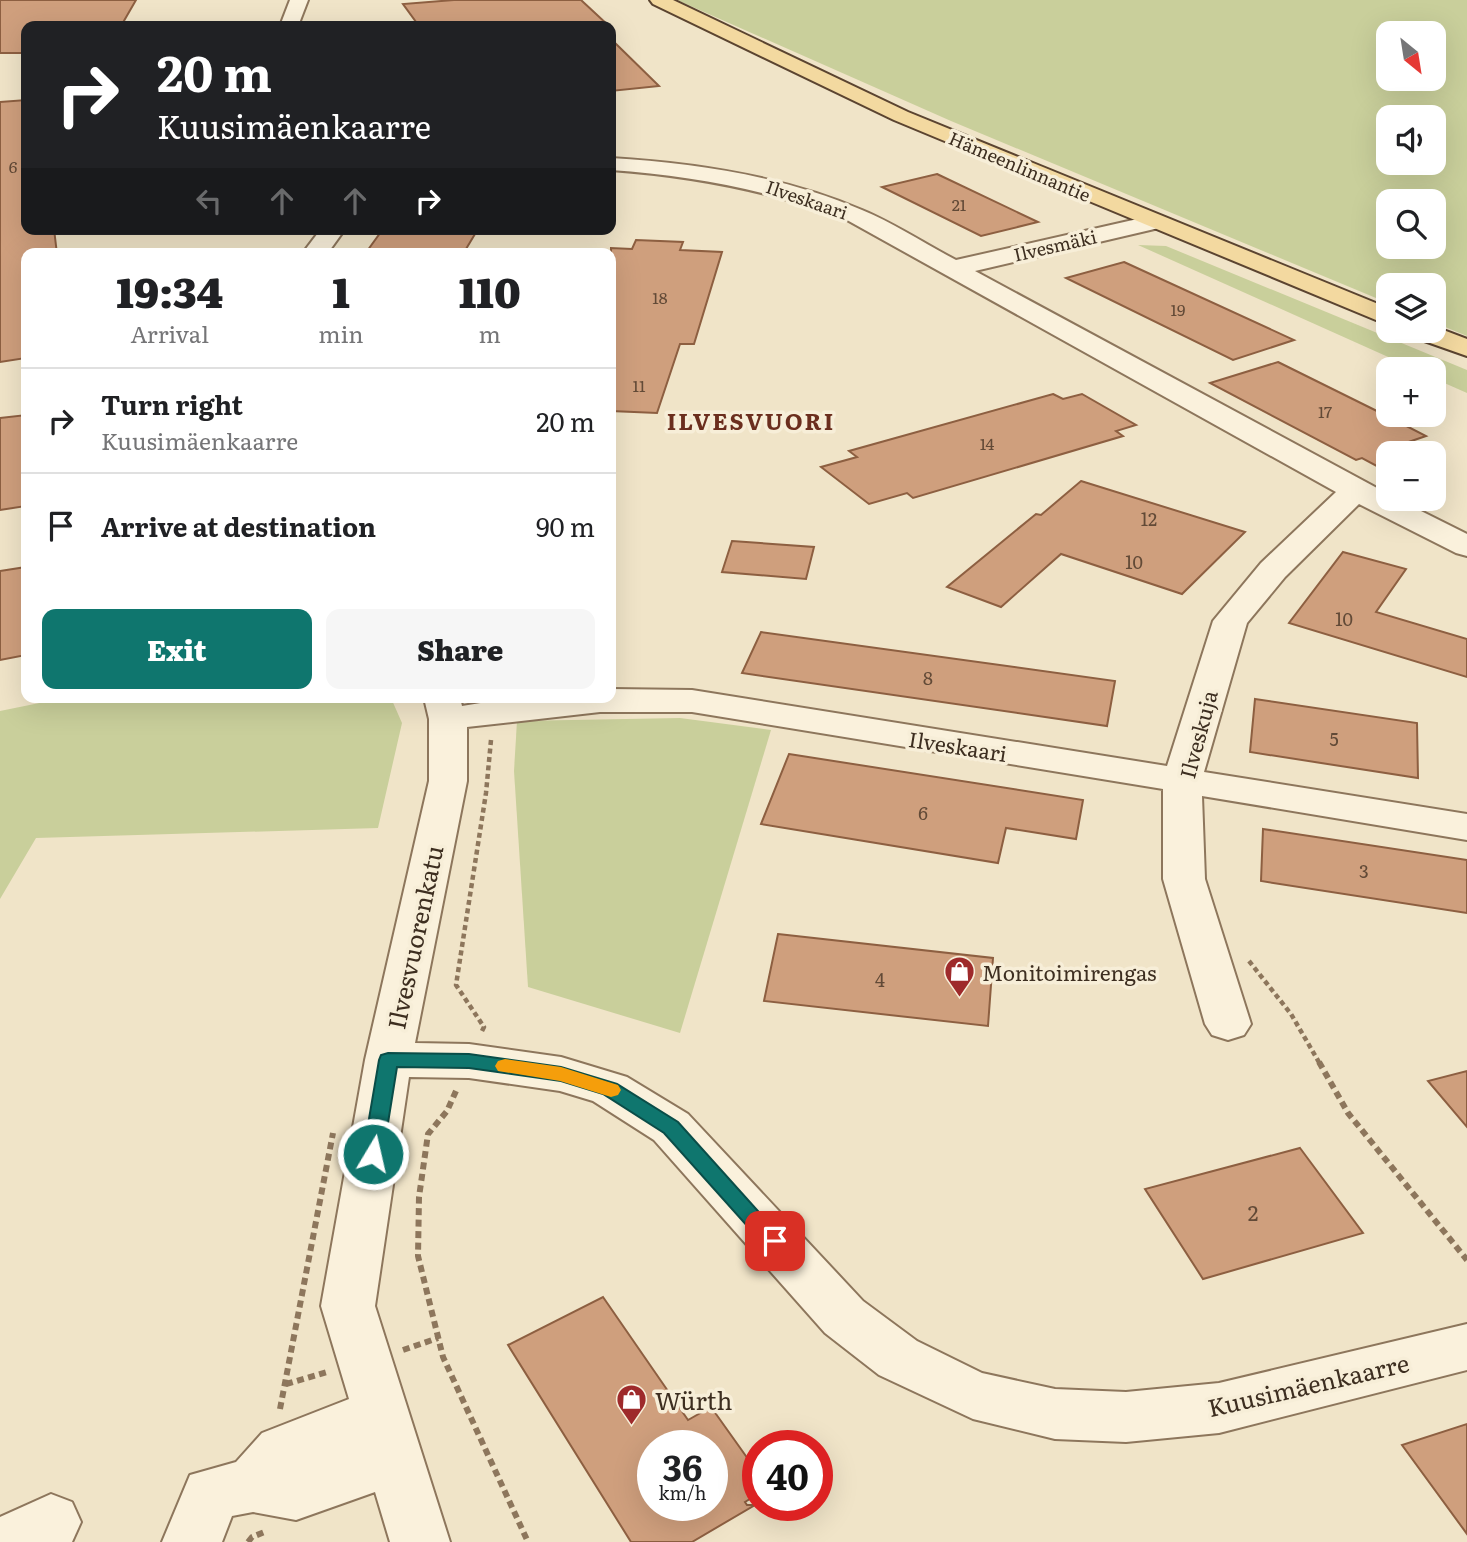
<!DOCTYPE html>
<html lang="en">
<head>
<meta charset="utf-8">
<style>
	:root { --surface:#fff; --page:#f6f6f6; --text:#202124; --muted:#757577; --line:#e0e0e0; --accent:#0f766e }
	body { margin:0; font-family:Literata,serif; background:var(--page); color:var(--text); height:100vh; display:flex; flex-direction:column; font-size:26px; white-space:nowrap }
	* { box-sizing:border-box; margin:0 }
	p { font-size:23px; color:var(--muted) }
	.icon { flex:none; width:38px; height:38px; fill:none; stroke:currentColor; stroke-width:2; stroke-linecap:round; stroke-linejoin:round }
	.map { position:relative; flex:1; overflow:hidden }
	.sheet { position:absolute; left:21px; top:248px; width:595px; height:455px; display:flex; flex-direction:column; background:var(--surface); border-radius:14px; box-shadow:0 7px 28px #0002 }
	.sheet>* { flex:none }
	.top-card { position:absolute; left:21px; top:21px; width:595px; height:214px; border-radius:14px; box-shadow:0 7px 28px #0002; background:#202124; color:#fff; overflow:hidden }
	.needle { width:46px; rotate:150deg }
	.fabs { position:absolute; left:1376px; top:21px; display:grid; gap:14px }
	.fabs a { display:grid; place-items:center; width:70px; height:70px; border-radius:14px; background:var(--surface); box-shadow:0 7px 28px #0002; font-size:35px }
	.speed { position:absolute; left:637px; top:1430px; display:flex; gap:14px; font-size:35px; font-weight:700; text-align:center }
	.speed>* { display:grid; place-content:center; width:91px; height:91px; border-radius:50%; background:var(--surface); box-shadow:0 7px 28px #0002; line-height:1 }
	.speed small { font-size:18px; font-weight:400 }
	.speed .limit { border:10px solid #d22; background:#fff; color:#111 }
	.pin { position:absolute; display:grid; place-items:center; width:60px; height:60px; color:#fff; margin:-30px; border-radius:14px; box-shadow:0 4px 10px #0006 }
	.me { position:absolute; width:77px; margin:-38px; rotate:9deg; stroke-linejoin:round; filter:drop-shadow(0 0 5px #0008) }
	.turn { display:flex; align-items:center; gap:24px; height:147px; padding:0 21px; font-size:32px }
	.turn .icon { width:91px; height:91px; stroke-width:2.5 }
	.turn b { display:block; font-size:49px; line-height:60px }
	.lanes { display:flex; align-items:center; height:66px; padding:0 21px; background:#0003; justify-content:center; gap:35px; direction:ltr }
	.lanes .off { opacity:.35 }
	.eta { display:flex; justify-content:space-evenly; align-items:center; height:119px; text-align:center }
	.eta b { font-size:42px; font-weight:800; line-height:49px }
	.action { display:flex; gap:14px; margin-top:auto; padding:14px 21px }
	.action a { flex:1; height:80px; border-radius:14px; background:var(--accent); color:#fff; font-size:28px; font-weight:800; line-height:80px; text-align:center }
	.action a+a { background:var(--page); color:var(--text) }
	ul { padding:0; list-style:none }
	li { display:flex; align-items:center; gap:21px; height:105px; padding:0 21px; border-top:2px solid var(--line) }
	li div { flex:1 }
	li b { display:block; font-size:26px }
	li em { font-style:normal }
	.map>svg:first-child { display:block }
	.green { fill:#c9cf9b; fill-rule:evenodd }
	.building { fill:#cf9f7d; stroke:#8d5f41; stroke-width:2; fill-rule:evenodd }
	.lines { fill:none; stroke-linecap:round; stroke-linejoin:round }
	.minor-casing { stroke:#8d765c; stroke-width:4 }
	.major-casing { stroke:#5b4430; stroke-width:4 }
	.path-far1 { stroke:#8d765c; stroke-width:4.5; stroke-dasharray:5 3.5; stroke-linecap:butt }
	.path { stroke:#8d765c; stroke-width:6; stroke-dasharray:7 4.5; stroke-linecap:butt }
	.minor { fill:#faf1dc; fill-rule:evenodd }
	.major { fill:#f3d9a0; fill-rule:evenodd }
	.route { fill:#0f766e; stroke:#0a4d48; stroke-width:2 }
	.slow { fill:#f59e0b }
	.labels { text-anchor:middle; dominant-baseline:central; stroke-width:7; stroke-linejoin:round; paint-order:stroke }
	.far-number-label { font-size:16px; fill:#624a37 }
	.far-street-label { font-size:18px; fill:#3d2e20; stroke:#f7eed8 }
	.number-label { font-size:18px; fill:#624a37 }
	.street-label { font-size:21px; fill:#3d2e20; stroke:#f7eed8 }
	.poi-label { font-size:21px; fill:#3d2e20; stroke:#f7eed8; text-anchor:start }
	.near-number-label { font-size:21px; fill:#624a37 }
	.far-district-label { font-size:23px; font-weight:bold; letter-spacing:2px; fill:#6b2e1e; stroke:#f7eed8 }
	.near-street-label { font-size:24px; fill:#3d2e20; stroke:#f7eed8 }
	.near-poi-label { font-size:24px; fill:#3d2e20; stroke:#f7eed8; text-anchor:start }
</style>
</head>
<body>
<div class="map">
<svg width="1467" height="1542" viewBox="0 0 1467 1542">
	<rect width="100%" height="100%" fill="#f0e4c8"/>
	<!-- green -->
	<g class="green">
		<path d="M677 0H1467V336L1433 322V285H1388V303L951 121ZM1388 33H1433V79H1388ZM1388 117H1433V163H1388ZM1388 201H1433V247H1388Z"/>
		<path d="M1138 245 1166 246 1467 370V393L1433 378V369H1415Z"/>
		<path d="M64 698H391L402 723 378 828 36 838 0 899V711Z"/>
		<path d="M680 718 771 730 680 1033 528 987 514 771 517 721Z"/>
	</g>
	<!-- building -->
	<g class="building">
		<path d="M0 0H136L121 26H26V53H0Z"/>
		<path d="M454 0H581L609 26H419L403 4Z"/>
		<path d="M611 39 659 86 611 91Z"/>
		<path d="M26 100V229H54L57 254H26V358L0 362V102Z"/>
		<path d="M937 174 1038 222 981 236 882 187Z"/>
		<path d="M383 229H478L463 254H365Z"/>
		<path d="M636 240 683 242 680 250 722 252 694 344H680L657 413 611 411V248L632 249Z"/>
		<path d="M1124 262 1294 340 1233 360 1066 278Z"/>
		<path d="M1278 362 1387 416 1426 436 1388 449V472L1362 458 1356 460 1210 383Z"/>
		<path d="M1053 394 1063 399 1082 394 1136 425 1116 431 1123 436 913 498 907 493 869 504 821 467 857 457 849 451Z"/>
		<path d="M26 415V506L0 510V418Z"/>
		<path d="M1081 481 1245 532 1182 594 1061 554 1001 607 947 587 1036 514 1041 515Z"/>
		<path d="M732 541 814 547 806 579 722 572Z"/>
		<path d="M1343 552 1406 569 1376 612 1467 639V677L1289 623Z"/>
		<path d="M26 567V655L0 660V571Z"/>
		<path d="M761 632 1115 681 1107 726 742 673Z"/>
		<path d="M1255 699 1417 723 1418 778 1250 752Z"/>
		<path d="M789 754 1083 800 1076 839 1006 828 998 863 761 824Z"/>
		<path d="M1263 829 1467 860V913L1261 881Z"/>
		<path d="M778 934 993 958 988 1026 764 1001Z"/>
		<path d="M1467 1071V1127L1428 1081Z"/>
		<path d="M1300 1148 1363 1233 1203 1279 1145 1189Z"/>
		<path d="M603 1297 688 1420 711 1407 758 1473V1494L745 1502 747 1505H755L692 1542H631L508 1345ZM653 1446H712V1505H653Z"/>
		<path d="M1467 1424V1534L1402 1445Z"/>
	</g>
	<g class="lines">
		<defs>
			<g id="minor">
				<path d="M290 0H308L298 26H280Z"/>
				<path d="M611 158C696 163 783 176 862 210 894 223 925 244 956 260L1155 215 1163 217 1167 222 1163 227 975 271 1388 494V499H1397L1467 534V556L1456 553 1359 504 1285 577 1247 623 1204 772 1467 814V840L1202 796 1205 879 1251 1024 1244 1035 1228 1040 1212 1035 1205 1024 1163 879V789L692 712H600L467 727V781L415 1043 469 1044 561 1057 627 1077 688 1114 863 1301 917 1341 982 1373 1055 1389 1126 1392 1219 1383 1467 1324V1370L1219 1433 1126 1442 1055 1439 973 1419 879 1375 825 1333 654 1140 593 1101 560 1091 469 1078 409 1077 375 1306 450 1542H390L375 1492 296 1520 253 1512 232 1516 222 1542H162L190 1475 236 1462 262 1433 349 1399 321 1306 365 1060 429 781V719L424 698H460L462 706 511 698H611V689L692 690 1167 766 1213 621 1261 563 1336 492 847 220C770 190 693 176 611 170Z"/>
				<path d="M321 229H345L327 254H302Z"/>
				<path d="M51 1494 72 1502 81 1522 72 1542H0V1517Z"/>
			</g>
			<g id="major">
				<path d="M650 0H673L908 112 1388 308V325L894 120 653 4Z"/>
				<path d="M1433 326 1467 339V356L1413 337 1409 331H1433Z"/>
			</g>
		</defs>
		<!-- minor casing -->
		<use href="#minor" class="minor-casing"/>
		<!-- major casing -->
		<use href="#major" class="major-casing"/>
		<!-- path-far1 -->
		<g class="path-far1">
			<path d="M1249 961 1291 1014 1320 1064"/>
			<path d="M482 1031 484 1027 456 985 486 793 491 740"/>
		</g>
		<!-- path -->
		<g class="path">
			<path d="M1319 1062 1348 1113 1467 1260"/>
			<path d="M456 1091 447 1111 428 1134 419 1197 418 1256 443 1357 528 1542"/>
			<path d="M403 1350 438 1338"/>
			<path d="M286 1384 327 1372"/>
			<path d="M280 1409 333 1133"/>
			<path d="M248 1542 252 1537 267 1531"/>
		</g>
		<!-- minor -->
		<use href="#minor" class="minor"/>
		<!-- major -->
		<use href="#major" class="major"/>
	</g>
	<!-- route -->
	<path class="route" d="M388 1053 469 1054 561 1067 617 1084 678 1122 785 1241 782 1248 775 1250 767 1248 664 1133 603 1094 561 1081 469 1068 397 1067 383 1154 380 1160 373 1162 366 1160 363 1154 379 1060 381 1055Z"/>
	<!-- slow -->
	<path class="slow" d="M505 1059 561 1067 618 1085 621 1090 618 1095 611 1097 560 1081 498 1071 495 1066 498 1061Z"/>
	<!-- icons -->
	<defs>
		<symbol id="shop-pin" viewBox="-11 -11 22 30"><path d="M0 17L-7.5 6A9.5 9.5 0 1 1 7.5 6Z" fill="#9e2a2b" stroke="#f7eed8"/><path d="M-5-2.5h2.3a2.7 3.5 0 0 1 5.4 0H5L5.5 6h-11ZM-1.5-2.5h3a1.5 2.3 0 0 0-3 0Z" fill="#fff"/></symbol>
	</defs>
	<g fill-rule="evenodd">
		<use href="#shop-pin" x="942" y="954" width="35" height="47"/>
		<use href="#shop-pin" x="614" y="1382" width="35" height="47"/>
	</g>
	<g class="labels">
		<!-- far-number labels -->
		<g class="far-number-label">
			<text x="13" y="166">6</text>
			<text x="959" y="204">21</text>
			<text x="660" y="297">18</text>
			<text x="1178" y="309">19</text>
			<text x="639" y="385">11</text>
			<text x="1325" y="411">17</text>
			<text x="987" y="443">14</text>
		</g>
		<!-- far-street labels -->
		<g class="far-street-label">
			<text transform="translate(1020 166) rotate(23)">Hämeenlinnantie</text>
			<text transform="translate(807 199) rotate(19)">Ilveskaari</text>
			<text transform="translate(1055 245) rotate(-13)">Ilvesmäki</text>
		</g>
		<!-- number labels -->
		<g class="number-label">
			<text x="1149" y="518">12</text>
			<text x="1134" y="561">10</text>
			<text x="1344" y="618">10</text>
			<text x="928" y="677">8</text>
			<text x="1334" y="738">5</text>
			<text x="923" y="812">6</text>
			<text x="1364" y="870">3</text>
			<text x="880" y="979">4</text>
		</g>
		<!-- street labels -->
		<g class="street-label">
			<text transform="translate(1197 734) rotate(-75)">Ilveskuja</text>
			<text transform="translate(958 745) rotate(9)">Ilveskaari</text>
		</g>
		<!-- poi labels -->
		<g class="poi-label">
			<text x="982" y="971">Monitoimirengas</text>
		</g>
		<!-- near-number labels -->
		<g class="near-number-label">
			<text x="1253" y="1211">2</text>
		</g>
		<!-- far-district labels -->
		<g class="far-district-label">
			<text x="751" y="420">ILVESVUORI</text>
		</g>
		<!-- near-street labels -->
		<g class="near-street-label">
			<text transform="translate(414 937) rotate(-78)">Ilvesvuorenkatu</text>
			<text transform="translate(1308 1384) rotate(-13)">Kuusimäenkaarre</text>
		</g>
		<!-- near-poi labels -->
		<g class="near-poi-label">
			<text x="655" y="1399">Würth</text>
		</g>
	</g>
</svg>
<div class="fabs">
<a><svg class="needle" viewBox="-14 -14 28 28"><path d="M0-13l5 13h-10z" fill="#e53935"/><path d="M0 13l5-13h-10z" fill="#757577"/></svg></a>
<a><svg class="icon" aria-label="sound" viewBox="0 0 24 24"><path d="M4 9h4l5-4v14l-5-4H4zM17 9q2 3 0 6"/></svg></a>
<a><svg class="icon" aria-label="search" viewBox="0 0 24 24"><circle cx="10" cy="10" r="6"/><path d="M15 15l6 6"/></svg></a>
<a><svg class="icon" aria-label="layers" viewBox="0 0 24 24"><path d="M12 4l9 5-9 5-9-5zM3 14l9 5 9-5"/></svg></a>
<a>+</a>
<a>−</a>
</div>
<div class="speed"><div>36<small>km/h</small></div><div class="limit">40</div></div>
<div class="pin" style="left:775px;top:1241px;background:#d93025"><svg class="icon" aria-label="arrive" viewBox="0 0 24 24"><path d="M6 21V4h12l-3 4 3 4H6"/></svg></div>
<svg class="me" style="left:373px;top:1154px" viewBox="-20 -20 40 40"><circle r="17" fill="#0f766e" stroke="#fff" stroke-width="3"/><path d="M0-11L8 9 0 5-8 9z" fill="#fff"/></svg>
<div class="top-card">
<div class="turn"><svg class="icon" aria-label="right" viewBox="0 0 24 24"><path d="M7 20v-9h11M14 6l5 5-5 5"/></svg><div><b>20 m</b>Kuusimäenkaarre</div></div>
<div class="lanes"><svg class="icon off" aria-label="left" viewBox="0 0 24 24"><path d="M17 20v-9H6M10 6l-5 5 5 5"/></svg><svg class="icon off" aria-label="ahead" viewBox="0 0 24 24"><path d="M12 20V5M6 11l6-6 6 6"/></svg><svg class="icon off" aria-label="ahead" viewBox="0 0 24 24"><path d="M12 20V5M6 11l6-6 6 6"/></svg><svg class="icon" aria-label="right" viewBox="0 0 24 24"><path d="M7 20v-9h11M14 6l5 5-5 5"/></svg></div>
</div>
<section class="sheet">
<div class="eta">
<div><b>19:34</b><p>Arrival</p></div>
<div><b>1</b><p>min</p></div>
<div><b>110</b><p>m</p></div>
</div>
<ul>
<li><svg class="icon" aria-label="right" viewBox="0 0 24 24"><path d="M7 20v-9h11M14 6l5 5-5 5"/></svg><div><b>Turn right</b><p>Kuusimäenkaarre</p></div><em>20 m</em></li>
<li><svg class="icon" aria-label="arrive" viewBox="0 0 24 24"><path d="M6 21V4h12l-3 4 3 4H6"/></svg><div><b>Arrive at destination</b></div><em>90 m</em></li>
</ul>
<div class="action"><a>Exit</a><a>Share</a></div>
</section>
</div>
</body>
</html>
